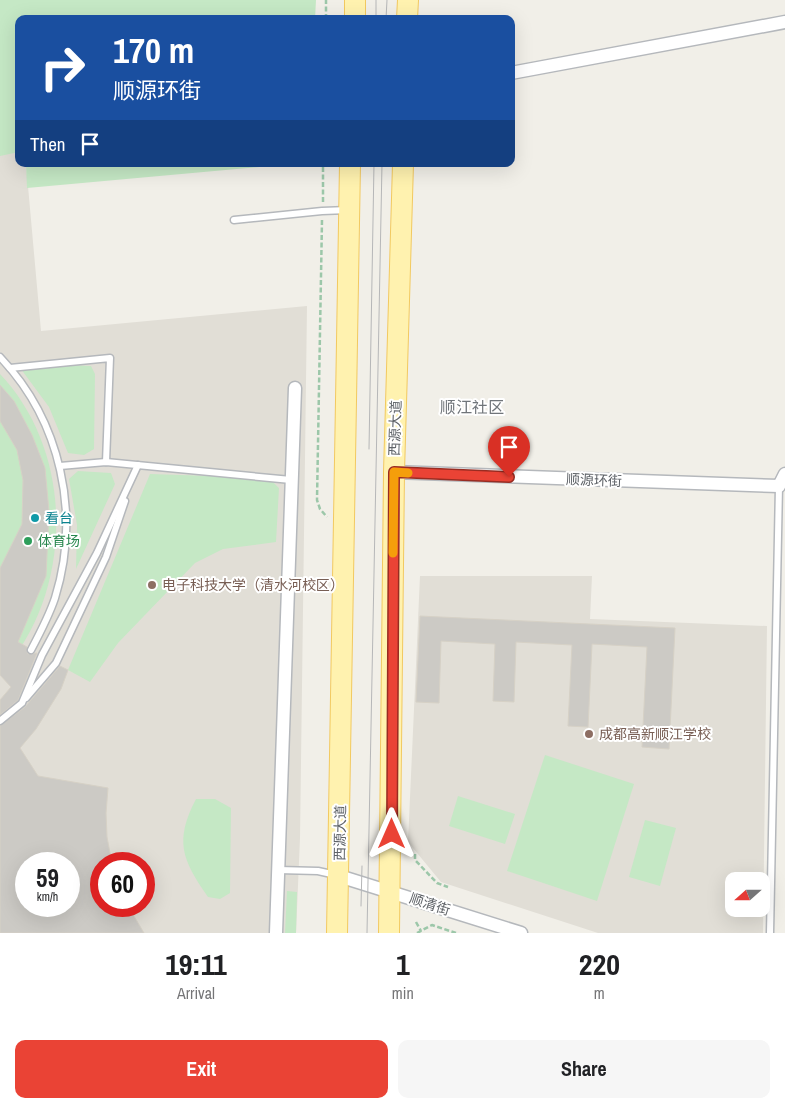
<!DOCTYPE html>
<html lang="en">
<head>
<meta charset="utf-8">
<style>
	:root { --surface:#fff; --page:#f6f6f6; --text:#202124; --muted:#757577; --accent:#ea4335 }
	body { margin:0; font-family:"Archivo Narrow","Noto Sans SC",sans-serif; background:var(--page); color:var(--text); height:100vh; display:flex; flex-direction:column; font-size:19px; white-space:nowrap }
	* { box-sizing:border-box; margin:0 }
	p { font-size:16px; color:var(--muted) }
	.icon { flex:none; width:28px; height:28px; fill:none; stroke:currentColor; stroke-width:2; stroke-linecap:round; stroke-linejoin:round }
	.map { position:relative; height:933px; overflow:hidden }
	.details { display:flex; flex-direction:column; background:var(--surface); flex:1 }
	.details>* { flex:none }
	.top-card { position:absolute; left:15px; top:15px; width:500px; height:152px; border-radius:10px; box-shadow:0 5px 20px #0002; background:#1a4fa0; color:#fff; overflow:hidden }
	.needle { width:32px; rotate:249deg }
	.buttons { position:absolute; left:725px; top:872px; display:grid; gap:10px }
	.buttons a { display:grid; place-items:center; width:45px; height:45px; border-radius:10px; background:var(--surface); box-shadow:0 5px 20px #0002; font-size:25px }
	.speed { position:absolute; left:15px; top:852px; display:flex; gap:10px; font-size:25px; font-weight:700; text-align:center }
	.speed>* { display:grid; place-content:center; width:65px; height:65px; border-radius:50%; background:var(--surface); box-shadow:0 5px 20px #0002; line-height:1 }
	.speed small { font-size:12px; font-weight:400 }
	.speed .limit { border:8px solid #d22; background:#fff; color:#111 }
	.pin { position:absolute; display:grid; place-items:center; width:42px; height:42px; color:#fff; margin:-51px -21px; border-radius:50% 50% 50% 0; rotate:-45deg; box-shadow:0 0 5px #0007 }
	.pin .icon { rotate:45deg }
	.me { position:absolute; width:55px; margin:-28px; rotate:0deg; stroke-linejoin:round; filter:drop-shadow(0 0 4px #0008) }
	.turn { display:flex; align-items:center; gap:18px; height:105px; padding:0 15px; font-size:22px }
	.turn .icon { width:65px; height:65px; stroke-width:2.5 }
	.turn b { display:block; font-size:35px; line-height:42px }
	.then { display:flex; align-items:center; height:48px; padding:0 15px; background:#0003; gap:10px; font-size:19px }
	.eta { display:flex; justify-content:space-evenly; align-items:center; height:85px; text-align:center }
	.eta b { font-size:30px; font-weight:700; line-height:35px }
	.cta { display:flex; gap:10px; margin-top:auto; padding:10px 15px }
	.cta a { flex:1; height:58px; border-radius:10px; background:var(--accent); color:#fff; font-size:20px; font-weight:700; line-height:58px; text-align:center }
	.cta a+a { background:var(--page); color:var(--text) }
	.map>svg:first-child { display:block }
	.education { fill:#e1ded6; fill-rule:evenodd }
	.green { fill:#c5e8c5 }
	.building { fill:#cccac5; stroke:#d6d1c6; fill-rule:evenodd }
	.lines { fill:none; stroke-linecap:round; stroke-linejoin:round }
	.lane-casing { stroke:#b5b8bc; stroke-width:9 }
	.street-casing { stroke:#b5b8bc; stroke-width:15 }
	.primary-casing { stroke:#f2c960; stroke-width:22 }
	.path { stroke:#9cc7a9; stroke-width:2.5; stroke-dasharray:5 2.5; stroke-linecap:butt }
	.lane { stroke:#fff; stroke-width:6 }
	.street { stroke:#fff; stroke-width:12 }
	.primary { stroke:#fff2af; stroke-width:20 }
	.tram { stroke:#b6b7b8; stroke-width:1 }
	.route-casing { stroke:#982c22; stroke-width:12 }
	.route { stroke:#ea4335; stroke-width:9 }
	.slow { stroke:#f59e0b; stroke-width:9 }
	.culture-dot { fill:#0f9aa8; stroke:#fff; stroke-width:2 }
	.leisure-dot { fill:#2e9e5b; stroke:#fff; stroke-width:2 }
	.education-dot { fill:#8d6e63; stroke:#fff; stroke-width:2 }
	.labels { text-anchor:middle; dominant-baseline:central; stroke-width:4; stroke-linejoin:round; paint-order:stroke }
	.street-label { font-size:14px; fill:#5f6368; stroke:#fff }
	.culture-label { font-size:14px; fill:#0d838f; stroke:#fff; text-anchor:start }
	.leisure-label { font-size:14px; fill:#27864d; stroke:#fff; text-anchor:start }
	.education-label { font-size:14px; fill:#785e54; stroke:#fff; text-anchor:start }
	.quarter-label { font-size:16px; fill:#70757a; stroke:#fff }
</style>
</head>
<body>
<div class="map">
<svg width="785" height="933" viewBox="0 0 785 933">
	<rect width="100%" height="100%" fill="#f1efe8"/>
	<!-- education -->
	<g class="education">
		<path d="M0 0H10L19 78V164H26L41 331 307 306 300 838 296 933H0ZM26 864H69V906H26ZM101 864H144V906H101Z"/>
		<path d="M420 576H592L590 619 767 626 763 933H598L441 882 408 842ZM734 881H761V909H734Z"/>
	</g>
	<!-- green -->
	<g class="green">
		<path d="M0 0H316L315 19H19V152L0 156Z"/>
		<path d="M26 164H292L27 188Z"/>
		<path d="M28 363 91 366 95 374 94 449 84 455 68 453 49 407 21 369Z"/>
		<path d="M0 374C76 454 74 594 0 674Z"/>
		<path d="M78 471 111 473 115 484 76 569 77 525 69 479Z"/>
		<path d="M150 474 269 478 279 488 276 542 223 549 195 563 118 643 90 682 68 670Z"/>
		<path d="M545 755 634 784 597 901 507 871Z"/>
		<path d="M458 796 515 814 505 844 449 826Z"/>
		<path d="M196 799H215L231 808 230 893 220 899 208 897C182 860 174 841 196 799Z"/>
		<path d="M645 820 676 828 660 886 629 877Z"/>
		<path d="M287 891 297 892 296 933H285Z"/>
	</g>
	<!-- building -->
	<g class="building">
		<path d="M0 385 14 401 32 435 45 468 49 511 46 576 18 642 27 647 28 654 37 653 18 700 0 715V700L11 687 0 675V568L22 524 23 480 17 450 0 421Z"/>
		<path d="M420 616 675 628 669 749 642 747 647 647 592 644 588 727 568 726 572 645 516 642 514 702 493 701 495 644 441 641 439 703 416 702Z"/>
		<path d="M60 666 68 670 61 689 36 729 20 748 38 776 108 788 106 813 107 837 112 864H101V906H128L144 933H0V726L25 707ZM26 864H69V906H26Z"/>
	</g>
	<g class="lines">
		<defs>
			<g id="lane">
				<path d="M234 220 322 211 348 210"/>
				<path d="M0 357C61 421 81 514 55 598 49 616 40 633 31 650"/>
				<path d="M10 368 110 358 106 462"/>
				<path d="M60 466 106 462 291 480"/>
				<path d="M26 698 56 663 106 557 125 501"/>
				<path d="M0 721 22 703 42 655 97 553 138 465"/>
				<path d="M278 870 318 871 336 875"/>
				<path d="M770 933 779 486"/>
			</g>
			<g id="street">
				<path d="M511 73 785 22"/>
				<path d="M394 472 779 486 785 474"/>
				<path d="M339 876 521 933"/>
				<path d="M276 933 295 388"/>
			</g>
			<g id="primary">
				<path d="M355 19V0"/>
				<path d="M407 19 408 0"/>
				<path d="M337 933 350 164"/>
				<path d="M389 933 394 472 403 164"/>
			</g>
		</defs>
		<!-- lane casing -->
		<use href="#lane" class="lane-casing"/>
		<!-- street casing -->
		<use href="#street" class="street-casing"/>
		<!-- primary casing -->
		<use href="#primary" class="primary-casing"/>
		<!-- path -->
		<g class="path">
			<path d="M326 19V0"/>
			<path d="M323 202V164"/>
			<path d="M322 220 317 500 320 509 327 517"/>
			<path d="M415 854V860L437 883 448 887"/>
			<path d="M416 922 421 931"/>
			<path d="M417 933 432 925 456 933"/>
		</g>
		<!-- lane -->
		<use href="#lane" class="lane"/>
		<!-- street -->
		<use href="#street" class="street"/>
		<!-- primary -->
		<use href="#primary" class="primary"/>
		<!-- tram -->
		<g class="tram">
			<path d="M376 19V0"/>
			<path d="M386 19 387 0"/>
			<path d="M369 449 374 164"/>
			<path d="M361 906 362 866"/>
			<path d="M367 933 382 164"/>
		</g>
	</g>
	<g class="lines">
		<defs>
			<path id="route" d="M392 834 394 472 509 477"/>
		</defs>
		<!-- route casing -->
		<use href="#route" class="route-casing"/>
		<!-- route -->
		<use href="#route" class="route"/>
		<!-- slow -->
		<path class="slow" d="M393 553 394 472 408 473"/>
	</g>
	<!-- markers -->
	<circle class="culture-dot" cx="35" cy="518" r="5"/>
	<circle class="leisure-dot" cx="28" cy="541" r="5"/>
	<g class="education-dot">
		<circle cx="152" cy="585" r="5"/>
		<circle cx="589" cy="734" r="5"/>
	</g>
	<g class="labels">
		<!-- street labels -->
		<g class="street-label">
			<text transform="translate(395 428) rotate(-88)">西源大道</text>
			<text transform="translate(594 480) rotate(2)">顺源环街</text>
			<text transform="translate(340 833) rotate(-89)">西源大道</text>
			<text transform="translate(430 904) rotate(18)">顺清街</text>
		</g>
		<!-- culture labels -->
		<g class="culture-label">
			<text x="45" y="518">看台</text>
		</g>
		<!-- leisure labels -->
		<g class="leisure-label">
			<text x="38" y="541">体育场</text>
		</g>
		<!-- education labels -->
		<g class="education-label">
			<text x="162" y="585">电子科技大学（清水河校区）</text>
			<text x="599" y="734">成都高新顺江学校</text>
		</g>
		<!-- quarter labels -->
		<g class="quarter-label">
			<text x="472" y="407">顺江社区</text>
		</g>
	</g>
</svg>
<div class="buttons">
<a><svg class="needle" viewBox="-14 -14 28 28"><path d="M0-13l5 13h-10z" fill="#e53935"/><path d="M0 13l5-13h-10z" fill="#757577"/></svg></a>
</div>
<div class="speed"><div>59<small>km/h</small></div><div class="limit">60</div></div>
<div class="pin" style="left:509px;top:477px;background:#d93025"><svg class="icon" aria-label="arrive" viewBox="0 0 24 24"><path d="M6 21V4h12l-3 4 3 4H6"/></svg></div>
<svg class="me" style="left:392px;top:834px" viewBox="-20 -20 40 40"><path d="M0-17L14 15 0 8-14 15z" fill="#ea4335" stroke="#fff" stroke-width="4"/></svg>
<div class="top-card">
<div class="turn"><svg class="icon" aria-label="right" viewBox="0 0 24 24"><path d="M7 20v-9h11M14 6l5 5-5 5"/></svg><div><b>170 m</b>顺源环街</div></div>
<div class="then">Then<svg class="icon" aria-label="arrive" viewBox="0 0 24 24"><path d="M6 21V4h12l-3 4 3 4H6"/></svg></div>
</div>
</div>
<section class="details">
<div class="eta">
<div><b>19:11</b><p>Arrival</p></div>
<div><b>1</b><p>min</p></div>
<div><b>220</b><p>m</p></div>
</div>
<div class="cta"><a>Exit</a><a>Share</a></div>
</section>
</body>
</html>
